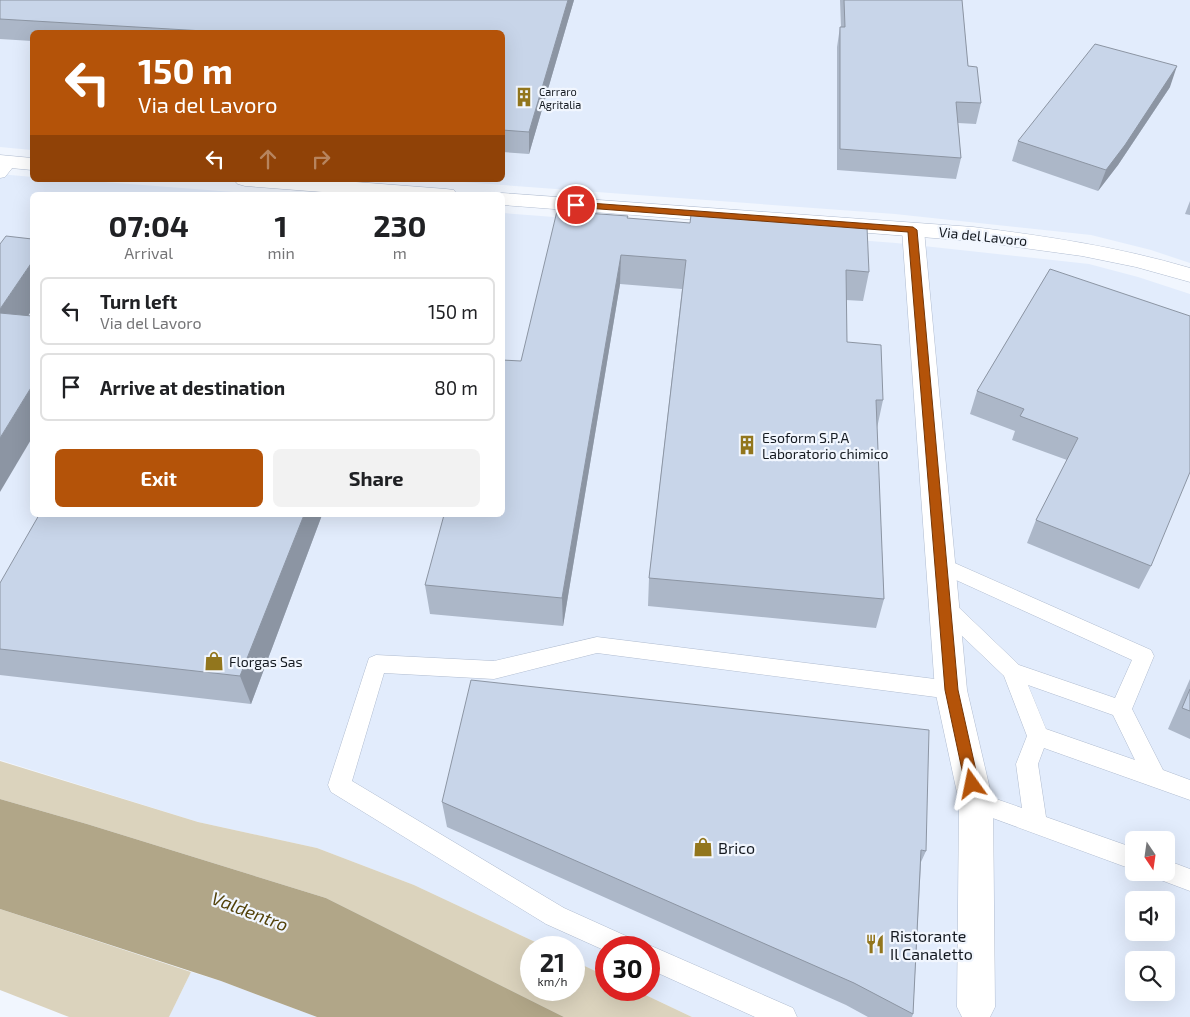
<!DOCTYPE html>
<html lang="en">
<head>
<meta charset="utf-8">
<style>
	:root { --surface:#fff; --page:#f2f2f2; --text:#202124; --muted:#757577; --line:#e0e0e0; --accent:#b45309 }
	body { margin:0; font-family:"Exo 2",sans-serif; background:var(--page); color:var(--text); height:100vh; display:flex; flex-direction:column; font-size:19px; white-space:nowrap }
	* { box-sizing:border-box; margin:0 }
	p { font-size:16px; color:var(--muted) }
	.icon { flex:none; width:28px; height:28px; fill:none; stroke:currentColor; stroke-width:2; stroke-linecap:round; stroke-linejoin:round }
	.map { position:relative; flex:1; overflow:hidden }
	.drawer { position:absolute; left:30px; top:192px; width:475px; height:325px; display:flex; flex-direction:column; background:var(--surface); border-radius:8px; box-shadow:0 5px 20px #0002 }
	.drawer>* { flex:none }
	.hud { position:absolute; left:30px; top:30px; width:475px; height:152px; border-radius:8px; box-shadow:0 5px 20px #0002; background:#b45309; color:#fff; overflow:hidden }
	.needle { width:32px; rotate:167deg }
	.buttons { position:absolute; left:1125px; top:831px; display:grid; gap:10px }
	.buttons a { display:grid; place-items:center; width:50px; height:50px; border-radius:8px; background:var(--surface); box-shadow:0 5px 20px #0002; font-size:25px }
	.speed { position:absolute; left:520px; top:936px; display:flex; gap:10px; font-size:25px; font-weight:700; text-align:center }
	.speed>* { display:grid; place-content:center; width:65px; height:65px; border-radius:50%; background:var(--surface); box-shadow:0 5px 20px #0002; line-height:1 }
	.speed small { font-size:12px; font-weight:400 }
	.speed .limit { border:8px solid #d22; background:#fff; color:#111 }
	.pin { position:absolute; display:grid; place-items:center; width:42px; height:42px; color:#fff; margin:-21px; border:2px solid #fff; border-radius:50%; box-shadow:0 1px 5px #0007 }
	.me { position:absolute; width:55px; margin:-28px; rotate:348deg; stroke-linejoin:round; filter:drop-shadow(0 0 4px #0008) }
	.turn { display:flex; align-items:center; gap:18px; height:105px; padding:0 25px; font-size:22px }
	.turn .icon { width:65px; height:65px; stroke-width:2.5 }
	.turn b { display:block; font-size:35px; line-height:42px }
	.lanes { display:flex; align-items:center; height:48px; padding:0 25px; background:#0003; justify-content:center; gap:25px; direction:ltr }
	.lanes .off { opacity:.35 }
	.eta { display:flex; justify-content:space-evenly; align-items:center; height:85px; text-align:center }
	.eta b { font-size:30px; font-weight:700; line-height:35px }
	.button { display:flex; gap:10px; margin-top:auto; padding:10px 25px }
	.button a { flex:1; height:58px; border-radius:8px; background:var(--accent); color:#fff; font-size:20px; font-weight:700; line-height:58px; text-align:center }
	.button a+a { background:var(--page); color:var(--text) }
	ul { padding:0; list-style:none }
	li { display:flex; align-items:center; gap:15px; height:68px; margin:0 10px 8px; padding:0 15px; border:2px solid var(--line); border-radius:8px }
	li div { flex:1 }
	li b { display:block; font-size:19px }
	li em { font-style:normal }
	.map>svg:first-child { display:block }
	.built { fill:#e2ecfc; fill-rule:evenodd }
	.green { fill:#dbd3bd }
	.water { fill:#b1a688 }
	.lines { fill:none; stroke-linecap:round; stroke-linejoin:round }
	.service-casing { stroke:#b0bcd0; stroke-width:1 }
	.minor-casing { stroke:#b0bcd0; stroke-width:1 }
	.secondary-casing { stroke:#b0bcd0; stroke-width:1 }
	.service { fill:#fff; fill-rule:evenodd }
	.minor { fill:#fff; fill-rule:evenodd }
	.secondary { fill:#fff; fill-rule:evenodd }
	.wall { fill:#acb7c8 }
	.shaded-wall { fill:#8c95a3 }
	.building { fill:#c8d5e9; stroke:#8c95a3 }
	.route { fill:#b45309; stroke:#753606 }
	.labels { text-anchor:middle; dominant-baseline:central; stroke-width:4.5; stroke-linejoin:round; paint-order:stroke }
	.far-poi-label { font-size:11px; fill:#151a21; stroke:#f1f6fe; text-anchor:start }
	.street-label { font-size:14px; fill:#151a21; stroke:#f1f6fe }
	.poi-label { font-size:14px; fill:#151a21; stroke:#f1f6fe; text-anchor:start }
	.near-poi-label { font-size:16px; fill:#151a21; stroke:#f1f6fe; text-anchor:start }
	.near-water-label { font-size:18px; font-style:italic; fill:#524108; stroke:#f1f6fe }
</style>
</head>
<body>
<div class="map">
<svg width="1190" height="1017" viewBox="0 0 1190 1017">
	<rect width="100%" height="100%" fill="#f1f6fe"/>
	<!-- built -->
	<g class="built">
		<path d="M0 0H1190V263L1151 250 1091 235 895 214 435 180H502V32H32V150L0 147Z"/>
		<path d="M0 174 32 177V180H78L271 195H32V515H502L503 213 896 243 1089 264 1138 277 1190 294V1017H692L635 990H649V948H606V976L574 961V948L546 947 414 885 317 848 198 822 0 760ZM1134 840H1166V872H1134ZM1134 900H1166V932H1134ZM1134 960H1166V992H1134Z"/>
		<path d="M191 972 221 981 317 1017H169Z"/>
	</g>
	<!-- green -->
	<g class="green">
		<path d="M0 761 198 822 317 848 414 885 546 947 531 948V990H574V961L606 976V990H635L692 1017H564L326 898 87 824 0 799Z"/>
		<path d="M0 909 191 972 169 1017H69L0 990Z"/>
	</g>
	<!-- water -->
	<path class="water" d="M0 799 87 824 326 898 564 1017H317L221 981 0 909Z"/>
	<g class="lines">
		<defs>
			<g id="service">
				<path d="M10 158 15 159 17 162 5 177 0 178V165L5 159Z"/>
				<path d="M941 557 1151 650 1154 656 1132 709 1163 770 1190 780V800L1044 748 1038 764 1046 817 1134 848V870L968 809 965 802 968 795 976 792 1022 808 1016 764 1027 736 1004 676 937 612 934 606 937 600 944 598 951 600 1019 665 1115 698 1132 660 934 570 931 565 934 560ZM1028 685 1113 715 1135 760 1046 729Z"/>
				<path d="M597 637 951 681 958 684 962 690 958 696 951 699 597 653 494 679 384 673 352 781 564 908 635 940 638 948H606V951L546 924 331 792 328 785 369 658 376 655 494 661Z"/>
				<path d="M1166 860 1190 869V891L1158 879 1155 872H1166Z"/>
				<path d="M649 945 793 1008 797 1017H755L649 969V948H643Z"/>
			</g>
			<path id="minor" d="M913 223 921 225 924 230 967 690 993 802 995 1007 990 1017H962L957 1007 959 802 935 690 902 230 905 225Z"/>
			<g id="secondary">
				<path d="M0 155 32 158V170L0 167Z"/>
				<path d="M234 180H330L446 189 454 190 457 195H361L245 186 238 184Z"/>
				<path d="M502 193 973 227C1046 236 1119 247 1190 268V282L1136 267 1082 256 973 241 502 205V195H494Z"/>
			</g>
		</defs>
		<!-- service casing -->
		<use href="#service" class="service-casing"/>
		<!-- minor casing -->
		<use href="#minor" class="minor-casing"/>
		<!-- secondary casing -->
		<use href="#secondary" class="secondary-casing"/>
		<!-- service -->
		<use href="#service" class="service"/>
		<!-- minor -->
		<use href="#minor" class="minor"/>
		<!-- secondary -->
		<use href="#secondary" class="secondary"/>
	</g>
	<!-- wall -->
	<g class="wall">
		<path d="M0 0H574L529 154 502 152V32H32V41L0 39Z"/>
		<path d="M840 0H962L968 66 981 103 976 124 958 123 961 158 956 179 837 170V47L840 27H841Z"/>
		<path d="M1170 87 1118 165 1098 191 1012 161 1018 141Z"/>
		<path d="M1190 201V215L1185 214Z"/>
		<path d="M628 218 869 272 863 301 846 300 847 342 883 400 877 428 884 599 876 628 648 606 649 578 682 289 620 284 563 626 430 614 425 585Z"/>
		<path d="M1050 269 1151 566 1139 589 1027 543 1036 520 1067 460 1012 440 1015 431 970 414 977 391Z"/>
		<path d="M322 515 251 704 0 675V583Z"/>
		<path d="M1190 679V739L1168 729Z"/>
		<path d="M442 802 926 851 921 862 913 1014 912 1017H868L846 1005 447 827Z"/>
	</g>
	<!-- shaded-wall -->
	<g class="shaded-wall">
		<path d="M568 0H574L529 154V132Z"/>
		<path d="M1177 66 1170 87 1118 165 1098 191 1106 170Z"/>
		<path d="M621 255 620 284 563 626 562 598Z"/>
		<path d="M32 262V310L10 343 0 320V309Z"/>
		<path d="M32 386V438L0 492V438Z"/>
		<path d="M304 515H322L251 704 240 676Z"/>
	</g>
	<!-- building -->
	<g class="building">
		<path d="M0 0H568L529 132 502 130V32H221L0 19Z"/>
		<path d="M844 0H962L968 66 977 67 981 103 956 102 961 158 840 149V27H845Z"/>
		<path d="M1095 44 1177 66 1125 145 1106 170 1018 141Z"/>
		<path d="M557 211 628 216 627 218 690 223 691 215 867 227 869 272 846 270 847 342 881 345 883 400H876L884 599 649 578 686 260 621 255 562 598 425 585 444 515H502V360L521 361Z"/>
		<path d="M6 236 32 239V262L0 309V244Z"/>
		<path d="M1050 269 1190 316V472L1151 566 1036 520 1078 438 1020 416 1024 409 977 391Z"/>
		<path d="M0 313 32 316V386L0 438Z"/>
		<path d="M39 515H304L240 676 0 649V583Z"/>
		<path d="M471 680 929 730 926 851 921 850 913 1014 854 983 442 802Z"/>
		<path d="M1190 689V711L1182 708Z"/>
	</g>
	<!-- route -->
	<path class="route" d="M576 202 913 227 917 230 958 690 979 784 977 788 972 790 967 788 965 784 945 690 908 232 573 207V203Z"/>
	<!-- icons -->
	<defs>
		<symbol id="building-bare" viewBox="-9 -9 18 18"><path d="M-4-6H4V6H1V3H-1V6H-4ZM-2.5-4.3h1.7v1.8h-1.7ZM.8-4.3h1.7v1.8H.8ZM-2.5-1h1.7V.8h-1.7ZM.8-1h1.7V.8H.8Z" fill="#92761d" stroke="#f1f6fe" stroke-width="2.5" paint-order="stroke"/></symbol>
		<symbol id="shop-bare" viewBox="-9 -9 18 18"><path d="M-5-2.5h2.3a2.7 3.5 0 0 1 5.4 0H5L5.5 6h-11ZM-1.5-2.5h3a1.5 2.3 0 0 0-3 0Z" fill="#92761d" stroke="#f1f6fe" stroke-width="2.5" paint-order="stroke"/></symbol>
		<symbol id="restaurant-bare" viewBox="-9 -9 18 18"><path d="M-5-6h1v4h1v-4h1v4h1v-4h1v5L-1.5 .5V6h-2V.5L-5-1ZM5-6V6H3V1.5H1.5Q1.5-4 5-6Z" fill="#92761d" stroke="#f1f6fe" stroke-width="2.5" paint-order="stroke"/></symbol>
	</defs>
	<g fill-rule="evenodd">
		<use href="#building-bare" x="510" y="83" width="28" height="28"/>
		<use href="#building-bare" x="733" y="431" width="28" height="28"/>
		<use href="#shop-bare" x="200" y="647" width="28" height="28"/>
		<use href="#shop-bare" x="689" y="833" width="28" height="28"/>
		<use href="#restaurant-bare" x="861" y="930" width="28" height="28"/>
	</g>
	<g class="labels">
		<!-- far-poi labels -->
		<g class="far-poi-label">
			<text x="539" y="91">Carraro<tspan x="539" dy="13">Agritalia</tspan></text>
		</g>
		<!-- street labels -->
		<g class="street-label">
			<text transform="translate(983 236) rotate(6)">Via del Lavoro</text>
		</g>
		<!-- poi labels -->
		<g class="poi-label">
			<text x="762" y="437">Esoform S.P.A<tspan x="762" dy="16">Laboratorio chimico</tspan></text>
			<text x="229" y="661">Florgas Sas</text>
		</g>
		<!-- near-poi labels -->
		<g class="near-poi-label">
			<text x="718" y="847">Brico</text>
			<text x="890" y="935">Ristorante<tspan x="890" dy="18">Il Canaletto</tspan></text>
		</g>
		<!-- near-water labels -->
		<g class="near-water-label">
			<text transform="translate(250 911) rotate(21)">Valdentro</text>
		</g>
	</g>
</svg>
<div class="buttons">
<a><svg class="needle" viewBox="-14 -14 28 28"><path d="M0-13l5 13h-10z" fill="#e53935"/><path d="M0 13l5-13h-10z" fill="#757577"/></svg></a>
<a><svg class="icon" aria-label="sound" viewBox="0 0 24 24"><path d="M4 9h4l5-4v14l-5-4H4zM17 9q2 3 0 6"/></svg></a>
<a><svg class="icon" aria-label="search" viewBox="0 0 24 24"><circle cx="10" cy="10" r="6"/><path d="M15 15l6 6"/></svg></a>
</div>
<div class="speed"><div>21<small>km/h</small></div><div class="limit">30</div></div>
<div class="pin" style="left:576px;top:205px;background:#d93025"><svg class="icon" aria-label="arrive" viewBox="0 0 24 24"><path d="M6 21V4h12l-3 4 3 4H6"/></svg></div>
<svg class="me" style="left:972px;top:784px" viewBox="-20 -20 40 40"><path d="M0-17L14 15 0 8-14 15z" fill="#b45309" stroke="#fff" stroke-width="4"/></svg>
<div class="hud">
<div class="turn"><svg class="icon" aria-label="left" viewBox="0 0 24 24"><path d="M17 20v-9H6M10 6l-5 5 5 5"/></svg><div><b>150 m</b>Via del Lavoro</div></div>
<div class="lanes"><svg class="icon" aria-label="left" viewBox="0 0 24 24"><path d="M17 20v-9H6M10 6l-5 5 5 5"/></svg><svg class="icon off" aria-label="ahead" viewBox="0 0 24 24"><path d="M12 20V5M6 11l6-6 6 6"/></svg><svg class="icon off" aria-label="right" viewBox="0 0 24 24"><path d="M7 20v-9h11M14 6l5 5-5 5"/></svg></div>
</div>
<section class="drawer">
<div class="eta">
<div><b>07:04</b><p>Arrival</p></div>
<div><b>1</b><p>min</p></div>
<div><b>230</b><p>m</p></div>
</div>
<ul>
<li><svg class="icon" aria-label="left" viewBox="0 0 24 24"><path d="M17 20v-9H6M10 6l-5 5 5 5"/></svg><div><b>Turn left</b><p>Via del Lavoro</p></div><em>150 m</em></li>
<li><svg class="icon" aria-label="arrive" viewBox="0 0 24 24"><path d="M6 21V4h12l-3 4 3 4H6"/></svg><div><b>Arrive at destination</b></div><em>80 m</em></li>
</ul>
<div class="button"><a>Exit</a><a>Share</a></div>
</section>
</div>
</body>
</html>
